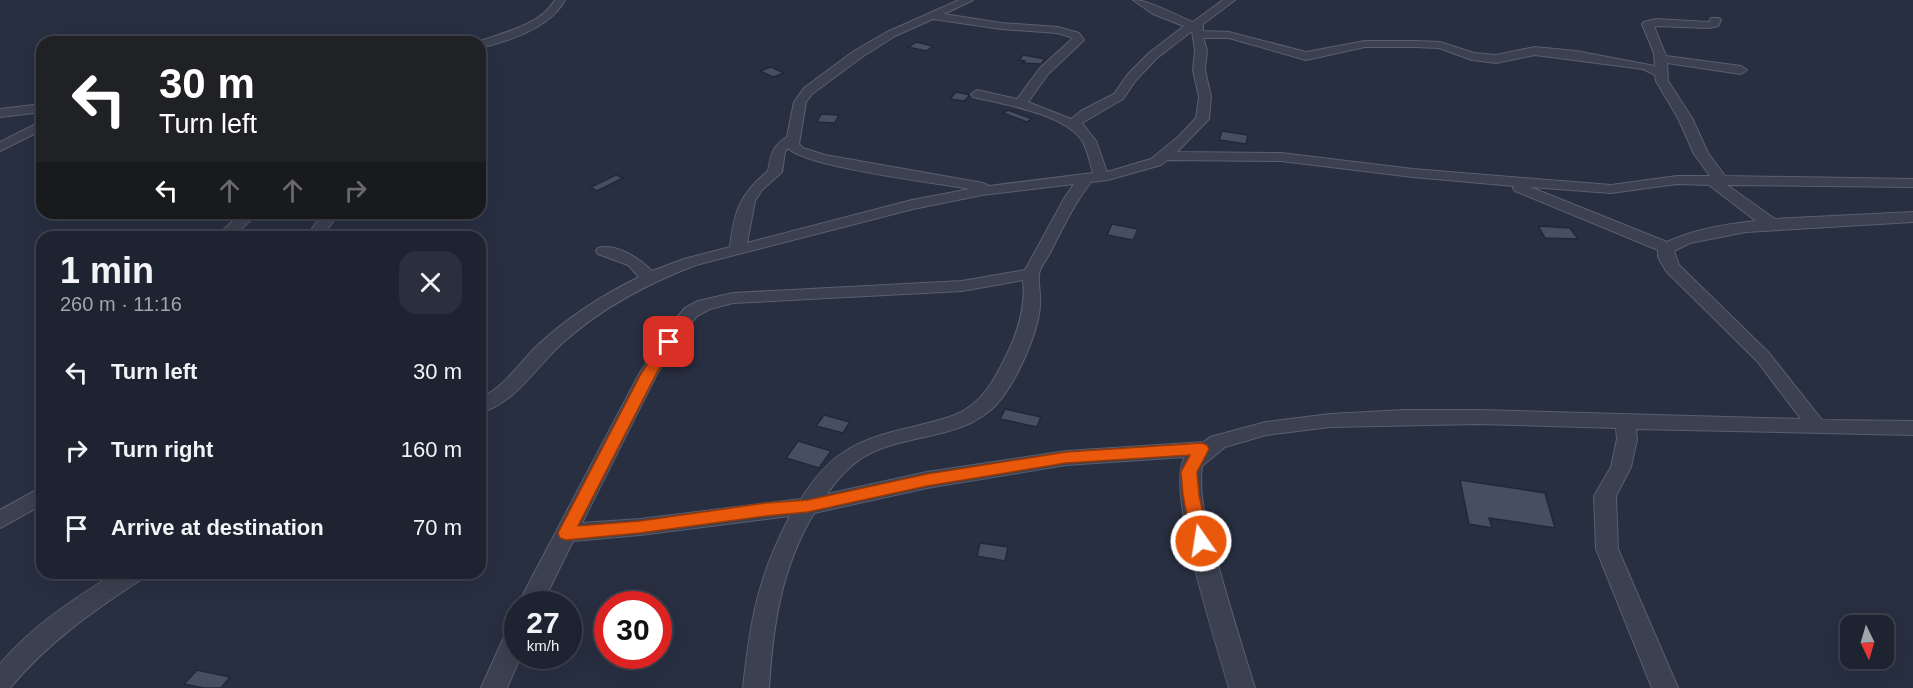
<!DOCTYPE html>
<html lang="en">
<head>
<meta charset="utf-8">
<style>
	:root { --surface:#1e2331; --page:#2b2f3d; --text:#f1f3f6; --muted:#a1a4ab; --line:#3c404d }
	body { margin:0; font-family:Helvetica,sans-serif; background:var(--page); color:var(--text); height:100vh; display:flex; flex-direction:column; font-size:22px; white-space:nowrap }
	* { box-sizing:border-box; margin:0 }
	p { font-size:20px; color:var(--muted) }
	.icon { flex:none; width:33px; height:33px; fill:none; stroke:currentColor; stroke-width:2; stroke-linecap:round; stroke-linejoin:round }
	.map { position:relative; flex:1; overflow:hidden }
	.panel { position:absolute; left:36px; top:231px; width:450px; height:348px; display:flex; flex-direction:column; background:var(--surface); border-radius:18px; box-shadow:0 6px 24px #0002,0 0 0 2px var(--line) }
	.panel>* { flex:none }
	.guide { position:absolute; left:36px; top:36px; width:450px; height:183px; border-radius:18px; box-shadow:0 6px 24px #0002,0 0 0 2px var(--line); background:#202124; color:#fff; overflow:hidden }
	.needle { width:39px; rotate:175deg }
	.fabs { position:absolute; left:1840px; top:615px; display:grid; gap:12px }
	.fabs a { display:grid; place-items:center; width:54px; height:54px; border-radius:12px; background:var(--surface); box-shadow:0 6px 24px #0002,0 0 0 2px var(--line); font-size:30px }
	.speed { position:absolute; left:504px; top:591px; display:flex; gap:12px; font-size:30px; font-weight:700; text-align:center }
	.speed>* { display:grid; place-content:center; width:78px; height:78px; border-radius:50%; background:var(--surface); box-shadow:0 6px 24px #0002,0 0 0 2px var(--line); line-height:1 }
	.speed small { font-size:15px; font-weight:400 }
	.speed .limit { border:9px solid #d22; background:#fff; color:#111 }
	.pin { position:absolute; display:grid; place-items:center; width:51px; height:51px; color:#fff; margin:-26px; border-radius:12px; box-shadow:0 3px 9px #0006 }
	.me { position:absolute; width:66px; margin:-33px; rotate:347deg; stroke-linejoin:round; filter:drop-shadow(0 0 4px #0008) }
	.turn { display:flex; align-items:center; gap:21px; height:126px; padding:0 24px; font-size:27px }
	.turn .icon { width:78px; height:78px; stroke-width:2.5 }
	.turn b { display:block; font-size:42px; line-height:51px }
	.lanes { display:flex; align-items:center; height:57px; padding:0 24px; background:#0003; justify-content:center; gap:30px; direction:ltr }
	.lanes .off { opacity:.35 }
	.round { display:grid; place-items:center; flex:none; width:63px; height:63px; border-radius:18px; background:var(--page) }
	.summary { display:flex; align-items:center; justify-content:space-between; height:102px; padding:0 24px }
	h1 { font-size:36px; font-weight:800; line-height:45px }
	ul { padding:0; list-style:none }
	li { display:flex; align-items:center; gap:18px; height:78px; padding:0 24px }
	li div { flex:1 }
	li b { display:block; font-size:22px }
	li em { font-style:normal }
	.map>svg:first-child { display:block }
	.building { fill:#474e62; stroke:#232838; stroke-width:1.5 }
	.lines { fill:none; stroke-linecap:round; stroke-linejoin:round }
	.minor-casing { stroke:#5a5f6e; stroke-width:2 }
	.minor { fill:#3c4151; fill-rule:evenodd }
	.route { fill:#ea580c; stroke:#983908; stroke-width:1.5 }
</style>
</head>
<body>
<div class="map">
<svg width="1913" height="688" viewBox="0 0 1913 688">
	<rect width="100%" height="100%" fill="#282f41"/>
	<!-- building -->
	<g class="building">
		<path d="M916 42 933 46 926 51 908 47Z"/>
		<path d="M1023 55 1045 59 1041 64 1023 63 1025 61 1019 60Z"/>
		<path d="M771 67 784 73 773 77 760 71Z"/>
		<path d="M956 92 970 95 964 101 950 99Z"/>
		<path d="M1008 110 1032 119 1027 122 1003 113Z"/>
		<path d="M821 114 839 115 835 123 817 122Z"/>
		<path d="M1222 131 1248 135 1246 144 1219 140Z"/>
		<path d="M616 175 623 178 597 191 591 187Z"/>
		<path d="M1112 224 1138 229 1133 240 1107 235Z"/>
		<path d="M1538 226 1570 228 1578 239 1545 238Z"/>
		<path d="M1005 409 1041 417 1037 427 1000 419Z"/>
		<path d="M824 415 850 422 843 433 816 426Z"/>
		<path d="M798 441 831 451 819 468 786 458Z"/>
		<path d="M1460 480 1545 493 1555 528 1489 518 1492 528 1469 524Z"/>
		<path d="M980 543 1008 547 1005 561 977 556Z"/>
		<path d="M197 670 230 677 221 688H204L184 684Z"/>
	</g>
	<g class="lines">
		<defs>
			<g id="minor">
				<path d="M555 0H565C550 28 509 41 480 48V42H477C502 33 541 25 555 0Z"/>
				<path d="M959 0H973L944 14 1001 23 1058 27 1079 33 1084 40 1082 42 1048 74 1028 102 1071 119 1081 111 1114 94 1128 74 1149 53 1184 26 1153 14 1133 0C1150 0 1175 15 1193 22L1223 0H1235L1203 24V31L1229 32 1306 52 1365 41H1415L1440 42 1474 53 1496 55 1535 47 1576 51 1655 66 1654 53 1642 24 1644 22 1656 19 1709 22 1711 18H1719L1721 20 1718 26 1709 28 1654 26 1666 56 1741 66 1747 70 1741 74 1667 63 1668 81 1692 118 1708 153 1725 176 1913 179V187L1727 185 1775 219 1913 212V222L1746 232 1690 243 1674 251 1679 265 1769 353 1822 420 1913 421V435L1636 429 1637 439 1631 467 1616 496 1618 549 1678 688H1652L1596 549 1594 496 1611 467 1617 439 1616 428 1479 424 1330 427 1266 435 1225 447 1202 466C1198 495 1207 525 1215 553 1227 599 1241 643 1255 688H1229C1218 647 1164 489 1185 457L1066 465 927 488 814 513C781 569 773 624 769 688H743C750 622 758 576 790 516L640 535 573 541 542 604H518L639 374 673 322 685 308 698 301 733 293 962 281 1025 270 1065 197 1074 184 982 195 913 209 696 265C649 283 605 306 567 339 538 363 518 402 480 413V398C505 387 519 363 538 345 568 317 603 295 639 277L628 265 598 254 596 251 598 248C617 243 640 259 652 271L684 259 730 247C734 211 740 194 768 171 771 155 772 146 787 137L794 102 804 88 854 51 887 32ZM933 19 1001 29 1057 33 1071 37 1072 39 1040 68 1017 99 977 90 971 94 973 97C1003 104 1066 114 1083 142 1088 152 1090 163 1093 173L989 186 983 183 825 155 803 148 799 144 806 102 812 94 862 57 895 36ZM1192 31 1195 50 1193 70 1199 97 1196 118 1178 137 1151 159 1107 172 1096 141 1082 123 1123 99 1136 80 1157 58ZM1203 38H1229L1306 60 1365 47H1415L1439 48 1472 60 1496 63 1535 55 1643 69 1655 75 1656 81 1678 118 1694 154 1710 176H1677L1611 185 1413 169 1281 153 1177 152 1209 119 1211 97 1205 70 1207 50ZM788 148C805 167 938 183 970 189L912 200 747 243 755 201 762 190 782 172 785 152ZM1167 160 1281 161 1413 177 1514 186 1513 188 1515 191 1658 250V257L1666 271 1757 361 1801 419 1479 410H1404L1330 414 1266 422 1210 437 1204 442 1066 451 927 472 827 494C836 481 848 467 862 458 903 432 960 442 996 405 1016 383 1038 334 1040 306 1041 295 1038 284 1039 274 1040 267 1047 259 1050 253 1062 229 1074 204 1091 182L1108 180 1161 165ZM1677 184 1709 185 1756 221C1726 224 1694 229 1667 242L1530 187 1611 193ZM1023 280C1026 307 1018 332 1006 356 997 374 987 395 969 407 954 418 934 421 917 426 862 438 832 449 801 499L640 519 582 523 657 374 686 329 697 316 710 309 733 303 962 291Z"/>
				<path d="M42 104V112L0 117V109Z"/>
				<path d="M42 121V130L0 151V142Z"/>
				<path d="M241 213H258L233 237H216Z"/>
				<path d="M323 213H339L322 237H306Z"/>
				<path d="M42 487V505L0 528V510Z"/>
				<path d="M115 573H145L142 579C93 611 47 643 10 688H0V664C32 626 74 599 115 573Z"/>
				<path d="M518 623V656H521L507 688H481L509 626Z"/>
			</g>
		</defs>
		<!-- minor casing -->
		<use href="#minor" class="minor-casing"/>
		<!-- minor -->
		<use href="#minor" class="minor"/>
	</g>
	<!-- route -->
	<path class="route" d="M669 337 675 342 656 374 578 526 640 521 766 503 808 500 927 474 1066 452 1202 443 1207 445 1209 449 1197 472 1199 495 1209 541 1207 545 1201 547 1195 545 1192 541 1183 495 1181 472 1190 455 1066 463 927 486 808 512 766 516 640 533 566 540 560 538 558 533 641 374 664 339Z"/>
</svg>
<div class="fabs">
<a><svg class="needle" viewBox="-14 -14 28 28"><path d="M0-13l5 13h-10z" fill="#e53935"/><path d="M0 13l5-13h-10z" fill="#a1a4ab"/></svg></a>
</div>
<div class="speed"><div>27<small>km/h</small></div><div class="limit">30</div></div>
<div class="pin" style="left:669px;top:342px;background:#d93025"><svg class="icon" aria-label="arrive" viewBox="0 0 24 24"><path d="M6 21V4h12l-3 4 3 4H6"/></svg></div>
<svg class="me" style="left:1201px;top:541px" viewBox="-20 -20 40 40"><circle r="17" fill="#ea580c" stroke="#fff" stroke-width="3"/><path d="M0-11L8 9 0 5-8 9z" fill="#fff"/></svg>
<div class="guide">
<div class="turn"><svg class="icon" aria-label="left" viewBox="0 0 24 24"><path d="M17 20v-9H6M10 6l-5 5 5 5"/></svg><div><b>30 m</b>Turn left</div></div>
<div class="lanes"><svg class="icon" aria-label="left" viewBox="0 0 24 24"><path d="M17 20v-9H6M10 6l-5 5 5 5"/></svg><svg class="icon off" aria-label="ahead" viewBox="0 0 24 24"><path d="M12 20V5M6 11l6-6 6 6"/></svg><svg class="icon off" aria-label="ahead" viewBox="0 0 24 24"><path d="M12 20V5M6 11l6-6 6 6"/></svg><svg class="icon off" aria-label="right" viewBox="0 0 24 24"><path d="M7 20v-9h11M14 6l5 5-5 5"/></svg></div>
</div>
<section class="panel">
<div class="summary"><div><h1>1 min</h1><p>260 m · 11:16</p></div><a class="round"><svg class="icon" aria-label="close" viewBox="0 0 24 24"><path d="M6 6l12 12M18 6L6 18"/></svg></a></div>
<ul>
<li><svg class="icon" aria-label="left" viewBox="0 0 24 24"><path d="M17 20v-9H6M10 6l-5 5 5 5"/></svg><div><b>Turn left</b></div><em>30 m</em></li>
<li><svg class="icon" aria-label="right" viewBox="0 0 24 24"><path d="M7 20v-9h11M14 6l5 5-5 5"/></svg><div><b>Turn right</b></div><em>160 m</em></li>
<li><svg class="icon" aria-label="arrive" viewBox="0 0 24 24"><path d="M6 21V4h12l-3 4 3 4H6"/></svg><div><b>Arrive at destination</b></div><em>70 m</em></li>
</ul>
</section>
</div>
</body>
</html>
